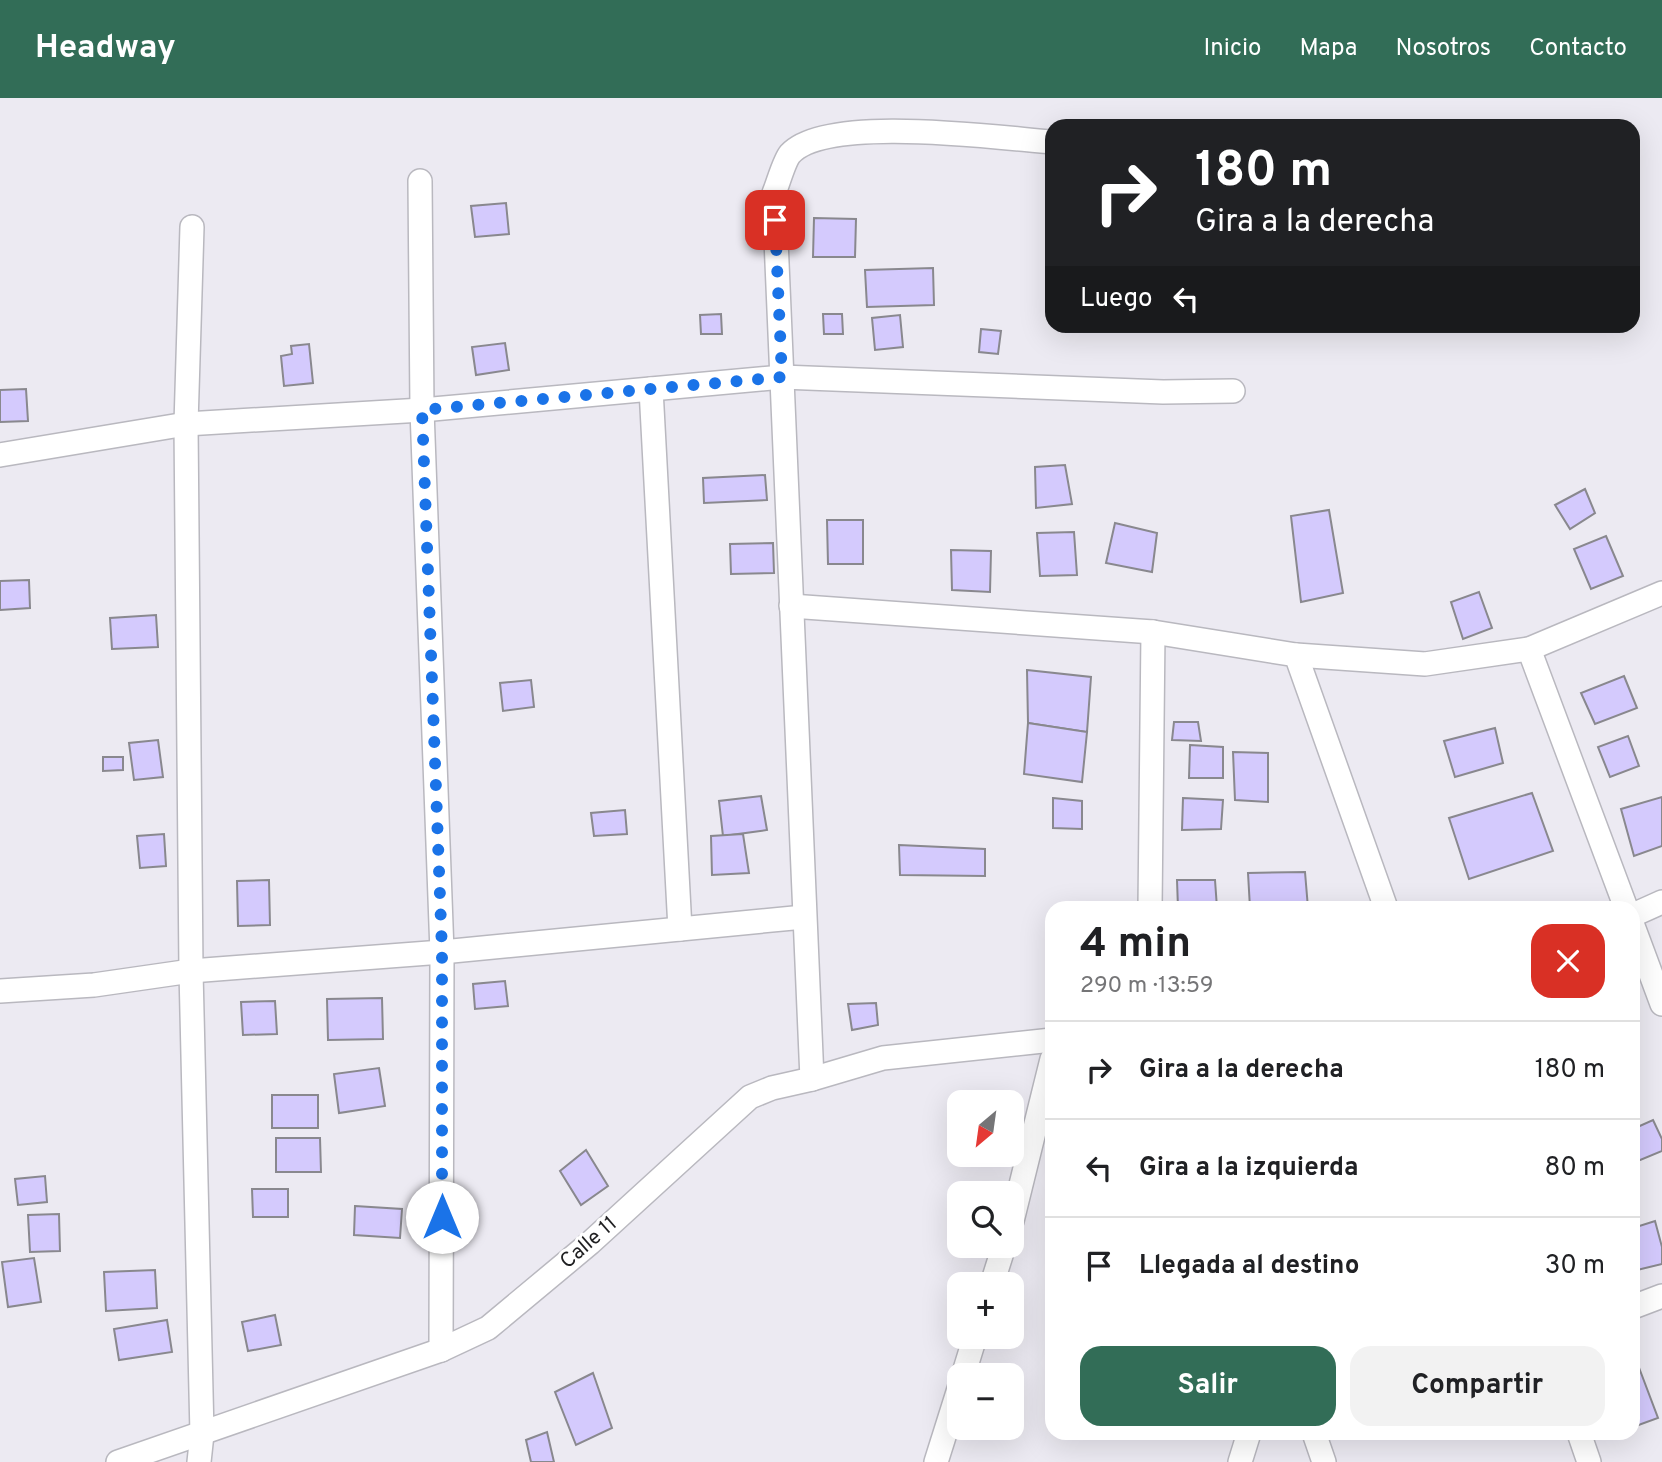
<!DOCTYPE html>
<html lang="es">
<head>
<meta charset="utf-8">
<style>
	:root { --surface:#fff; --page:#f2f2f2; --text:#202124; --muted:#757577; --line:#e0e0e0; --accent:#326d57 }
	body { margin:0; font-family:Overpass,sans-serif; background:var(--page); color:var(--text); height:100vh; display:flex; flex-direction:column; font-size:26px; white-space:nowrap }
	* { box-sizing:border-box; margin:0 }
	p { font-size:23px; color:var(--muted) }
	.icon { flex:none; width:38px; height:38px; fill:none; stroke:currentColor; stroke-width:2; stroke-linecap:round; stroke-linejoin:round }
	.map { position:relative; flex:1; overflow:hidden }
	.drawer { position:absolute; left:1045px; top:803px; width:595px; height:539px; display:flex; flex-direction:column; background:var(--surface); border-radius:21px; box-shadow:0 7px 28px #0002 }
	.drawer>* { flex:none }
	.top-card { position:absolute; left:1045px; top:21px; width:595px; height:214px; border-radius:21px; box-shadow:0 7px 28px #0002; background:#202124; color:#fff; overflow:hidden }
	.needle { width:46px; rotate:209deg }
	.buttons { position:absolute; left:947px; top:992px; display:grid; gap:14px }
	.buttons a { display:grid; place-items:center; width:77px; height:77px; border-radius:14px; background:var(--surface); box-shadow:0 7px 28px #0002; font-size:35px }
	.pin { position:absolute; display:grid; place-items:center; width:60px; height:60px; color:#fff; margin:-30px; border-radius:14px; box-shadow:0 4px 10px #0006 }
	.me { position:absolute; width:77px; margin:-38px; rotate:0deg; stroke-linejoin:round; filter:drop-shadow(0 0 5px #0008) }
	.turn { display:flex; align-items:center; gap:24px; height:147px; padding:0 35px; font-size:32px }
	.turn .icon { width:91px; height:91px; stroke-width:2.5 }
	.turn b { display:block; font-size:49px; line-height:60px }
	.then { display:flex; align-items:center; height:66px; padding:0 35px; background:#0003; gap:14px; font-size:26px }
	.round { display:grid; place-items:center; flex:none; width:74px; height:74px; border-radius:21px; background:var(--page) }
	.head { display:flex; align-items:center; justify-content:space-between; height:119px; padding:0 35px }
	h1 { font-size:42px; font-weight:700; line-height:52px }
	.cta { display:flex; gap:14px; margin-top:auto; padding:14px 35px }
	.cta a { flex:1; height:80px; border-radius:21px; background:var(--accent); color:#fff; font-size:28px; font-weight:700; line-height:80px; text-align:center }
	.cta a+a { background:var(--page); color:var(--text) }
	ul { padding:0; list-style:none }
	li { display:flex; align-items:center; gap:21px; height:98px; padding:0 35px; border-top:2px solid var(--line) }
	li div { flex:1 }
	li b { display:block; font-size:26px }
	li em { font-style:normal }
	header { display:flex; align-items:center; gap:42px; box-sizing:border-box; height:98px; padding:0 35px; background:var(--accent); color:#fff }
	header strong { font-size:33px }
	nav { display:flex; gap:38px; margin-inline-start:auto; font-size:24px }
	.map>svg:first-child { display:block }
	.building { fill:#d4cafd; stroke:#89888e; stroke-width:2 }
	.lines { fill:none; stroke-linecap:round; stroke-linejoin:round }
	.minor-casing { stroke:#b9b8bf; stroke-width:26 }
	.minor { stroke:#fff; stroke-width:23 }
	.route { stroke:#1a73e8; stroke-width:12; stroke-dasharray:0 21.6 }
	.labels { text-anchor:middle; dominant-baseline:central; stroke-width:6; stroke-linejoin:round; paint-order:stroke }
	.street-label { font-size:21px; fill:#1f1f21; stroke:#fff }
</style>
</head>
<body>
<header>
<strong>Headway</strong>
<nav><a>Inicio</a><a>Mapa</a><a>Nosotros</a><a>Contacto</a></nav>
</header>
<div class="map">
<svg width="1662" height="1364" viewBox="0 0 1662 1364">
	<rect width="100%" height="100%" fill="#eceaf2"/>
	<!-- building -->
	<g class="building">
		<path d="M506 105 509 136 475 139 471 108Z"/>
		<path d="M814 120 856 121 855 159H813Z"/>
		<path d="M933 170 934 207 867 209 865 172Z"/>
		<path d="M721 216 722 236H701L700 217Z"/>
		<path d="M823 216H842L843 236H824Z"/>
		<path d="M900 217 903 249 875 252 872 220Z"/>
		<path d="M981 231 1001 233 998 256 979 254Z"/>
		<path d="M505 245 509 272 476 277 472 249Z"/>
		<path d="M309 246 313 285 284 288 281 258 292 256 291 248Z"/>
		<path d="M26 291 28 323 0 324V292Z"/>
		<path d="M1065 367 1072 406 1036 410 1035 369Z"/>
		<path d="M765 377 767 402 704 405 703 380Z"/>
		<path d="M1585 391 1595 415 1570 431 1555 407Z"/>
		<path d="M1329 412 1343 495 1301 504 1291 418Z"/>
		<path d="M827 422H863V466H828Z"/>
		<path d="M1115 425 1157 435 1152 474 1106 465Z"/>
		<path d="M1074 434 1077 477 1040 478 1037 435Z"/>
		<path d="M1606 438 1623 478 1591 491 1574 451Z"/>
		<path d="M773 445 774 475 731 476 730 446Z"/>
		<path d="M951 452 991 453 990 494 952 492Z"/>
		<path d="M29 482 30 510 0 512V483Z"/>
		<path d="M1479 494 1492 530 1463 541 1451 504Z"/>
		<path d="M156 517 158 549 112 551 110 520Z"/>
		<path d="M1027 572 1091 579 1087 634 1028 625Z"/>
		<path d="M1624 578 1637 610 1595 626 1581 595Z"/>
		<path d="M531 582 534 609 503 613 500 585Z"/>
		<path d="M1174 624H1198L1201 643 1172 642Z"/>
		<path d="M1028 625 1087 634 1082 684 1024 676Z"/>
		<path d="M1495 630 1503 665 1455 679 1444 643Z"/>
		<path d="M1628 638 1639 668 1610 679 1598 649Z"/>
		<path d="M158 642 163 679 134 682 129 645Z"/>
		<path d="M1190 647 1223 649V680H1189Z"/>
		<path d="M1233 654 1268 655V704L1235 702Z"/>
		<path d="M103 659H123V672L103 673Z"/>
		<path d="M1532 695 1553 753 1469 781 1449 720Z"/>
		<path d="M761 698 767 732 723 738 719 703Z"/>
		<path d="M1662 699V748L1634 758 1621 711Z"/>
		<path d="M1053 700 1082 703V731L1053 730Z"/>
		<path d="M1183 700 1223 702 1221 731 1182 732Z"/>
		<path d="M625 712 627 736 594 738 591 715Z"/>
		<path d="M164 736 166 768 140 770 137 738Z"/>
		<path d="M743 736 749 775 712 777 711 738Z"/>
		<path d="M899 747 985 751V778L900 777Z"/>
		<path d="M1305 774 1308 810H1250L1248 775Z"/>
		<path d="M269 782 270 827 238 828 237 783Z"/>
		<path d="M1177 782H1215L1217 810H1178Z"/>
		<path d="M505 883 508 908 475 911 473 886Z"/>
		<path d="M382 900 383 941 328 942 327 901Z"/>
		<path d="M275 903 277 936 243 937 241 904Z"/>
		<path d="M876 905 878 927 852 932 848 906Z"/>
		<path d="M379 970 385 1008 339 1015 334 976Z"/>
		<rect x="272" y="997" width="46" height="33"/>
		<path d="M1653 1022 1662 1041V1053L1633 1065V1031Z"/>
		<path d="M276 1040H320L321 1074H276Z"/>
		<path d="M586 1052 608 1088 581 1107 560 1073Z"/>
		<path d="M45 1078 47 1104 18 1107 15 1081Z"/>
		<path d="M252 1091H288V1119H253Z"/>
		<path d="M355 1108 402 1111 400 1140 354 1137Z"/>
		<path d="M59 1116 60 1153 30 1154 28 1117Z"/>
		<path d="M1655 1123 1662 1149V1166L1633 1173V1130Z"/>
		<path d="M34 1160 41 1204 8 1209 2 1164Z"/>
		<path d="M155 1172 157 1210 106 1213 104 1174Z"/>
		<path d="M275 1217 281 1247 248 1253 242 1224Z"/>
		<path d="M167 1222 172 1254 119 1262 114 1231Z"/>
		<path d="M1638 1267 1658 1320 1633 1329V1268Z"/>
		<path d="M593 1275 612 1330 576 1347 555 1294Z"/>
		<path d="M547 1334 554 1364H531L526 1342Z"/>
	</g>
	<g class="lines">
		<defs>
			<g id="minor">
				<path d="M420 83 422 312 442 854 441 1252"/>
				<path d="M192 129 186 326 191 873 202 1336 199 1364"/>
				<path d="M651 291 680 831"/>
				<path d="M0 357 186 326 422 312 782 279 1163 294 1233 293"/>
				<path d="M791 508 1153 534 1296 557 1386 810"/>
				<path d="M1529 551 1626 810"/>
				<path d="M1296 557 1425 566 1529 551 1662 495"/>
				<path d="M1150 810 1153 534"/>
				<path d="M1633 817 1662 804"/>
				<path d="M1633 828 1662 906"/>
				<path d="M0 893 94 887 191 873 442 854 804 819"/>
				<path d="M812 981 774 95C778 86 784 63 790 56 826 16 999 40 1052 44"/>
				<path d="M1012 1123 1052 961"/>
				<path d="M992 1186 1004 1148"/>
				<path d="M1633 1209 1662 1198"/>
				<path d="M963 1278 975 1239"/>
				<path d="M1314 1335 1324 1364"/>
				<path d="M1579 1335 1589 1364"/>
				<path d="M118 1364 441 1252 488 1230 590 1145 750 999 772 990 812 981 883 960 1052 942"/>
				<path d="M936 1364 959 1291"/>
				<path d="M1240 1364 1249 1335"/>
			</g>
		</defs>
		<!-- minor casing -->
		<use href="#minor" class="minor-casing"/>
		<!-- minor -->
		<use href="#minor" class="minor"/>
	</g>
	<g class="lines">
		<!-- route -->
		<path class="route" d="M442 1119V853L422 312 782 279 775 122"/>
	</g>
	<g class="labels">
		<!-- street labels -->
		<g class="street-label">
			<text transform="translate(589 1145) rotate(-41)">Calle 11</text>
		</g>
	</g>
</svg>
<div class="buttons">
<a><svg class="needle" viewBox="-14 -14 28 28"><path d="M0-13l5 13h-10z" fill="#e53935"/><path d="M0 13l5-13h-10z" fill="#757577"/></svg></a>
<a><svg class="icon" aria-label="search" viewBox="0 0 24 24"><circle cx="10" cy="10" r="6"/><path d="M15 15l6 6"/></svg></a>
<a>+</a>
<a>−</a>
</div>
<div class="pin" style="left:775px;top:122px;background:#d93025"><svg class="icon" aria-label="arrive" viewBox="0 0 24 24"><path d="M6 21V4h12l-3 4 3 4H6"/></svg></div>
<svg class="me" style="left:442px;top:1119px" viewBox="-20 -20 40 40"><circle r="19" fill="#fff"/><path d="M0-13L10 11 0 6-10 11z" fill="#1a73e8"/></svg>
<div class="top-card">
<div class="turn"><svg class="icon" aria-label="right" viewBox="0 0 24 24"><path d="M7 20v-9h11M14 6l5 5-5 5"/></svg><div><b>180 m</b>Gira a la derecha</div></div>
<div class="then">Luego<svg class="icon" aria-label="left" viewBox="0 0 24 24"><path d="M17 20v-9H6M10 6l-5 5 5 5"/></svg></div>
</div>
<section class="drawer">
<div class="head"><div><h1>4 min</h1><p>290 m · 13:59</p></div><a class="round" style="background:#d93025;color:#fff"><svg class="icon" aria-label="close" viewBox="0 0 24 24"><path d="M6 6l12 12M18 6L6 18"/></svg></a></div>
<ul>
<li><svg class="icon" aria-label="right" viewBox="0 0 24 24"><path d="M7 20v-9h11M14 6l5 5-5 5"/></svg><div><b>Gira a la derecha</b></div><em>180 m</em></li>
<li><svg class="icon" aria-label="left" viewBox="0 0 24 24"><path d="M17 20v-9H6M10 6l-5 5 5 5"/></svg><div><b>Gira a la izquierda</b></div><em>80 m</em></li>
<li><svg class="icon" aria-label="arrive" viewBox="0 0 24 24"><path d="M6 21V4h12l-3 4 3 4H6"/></svg><div><b>Llegada al destino</b></div><em>30 m</em></li>
</ul>
<div class="cta"><a>Salir</a><a>Compartir</a></div>
</section>
</div>
</body>
</html>
